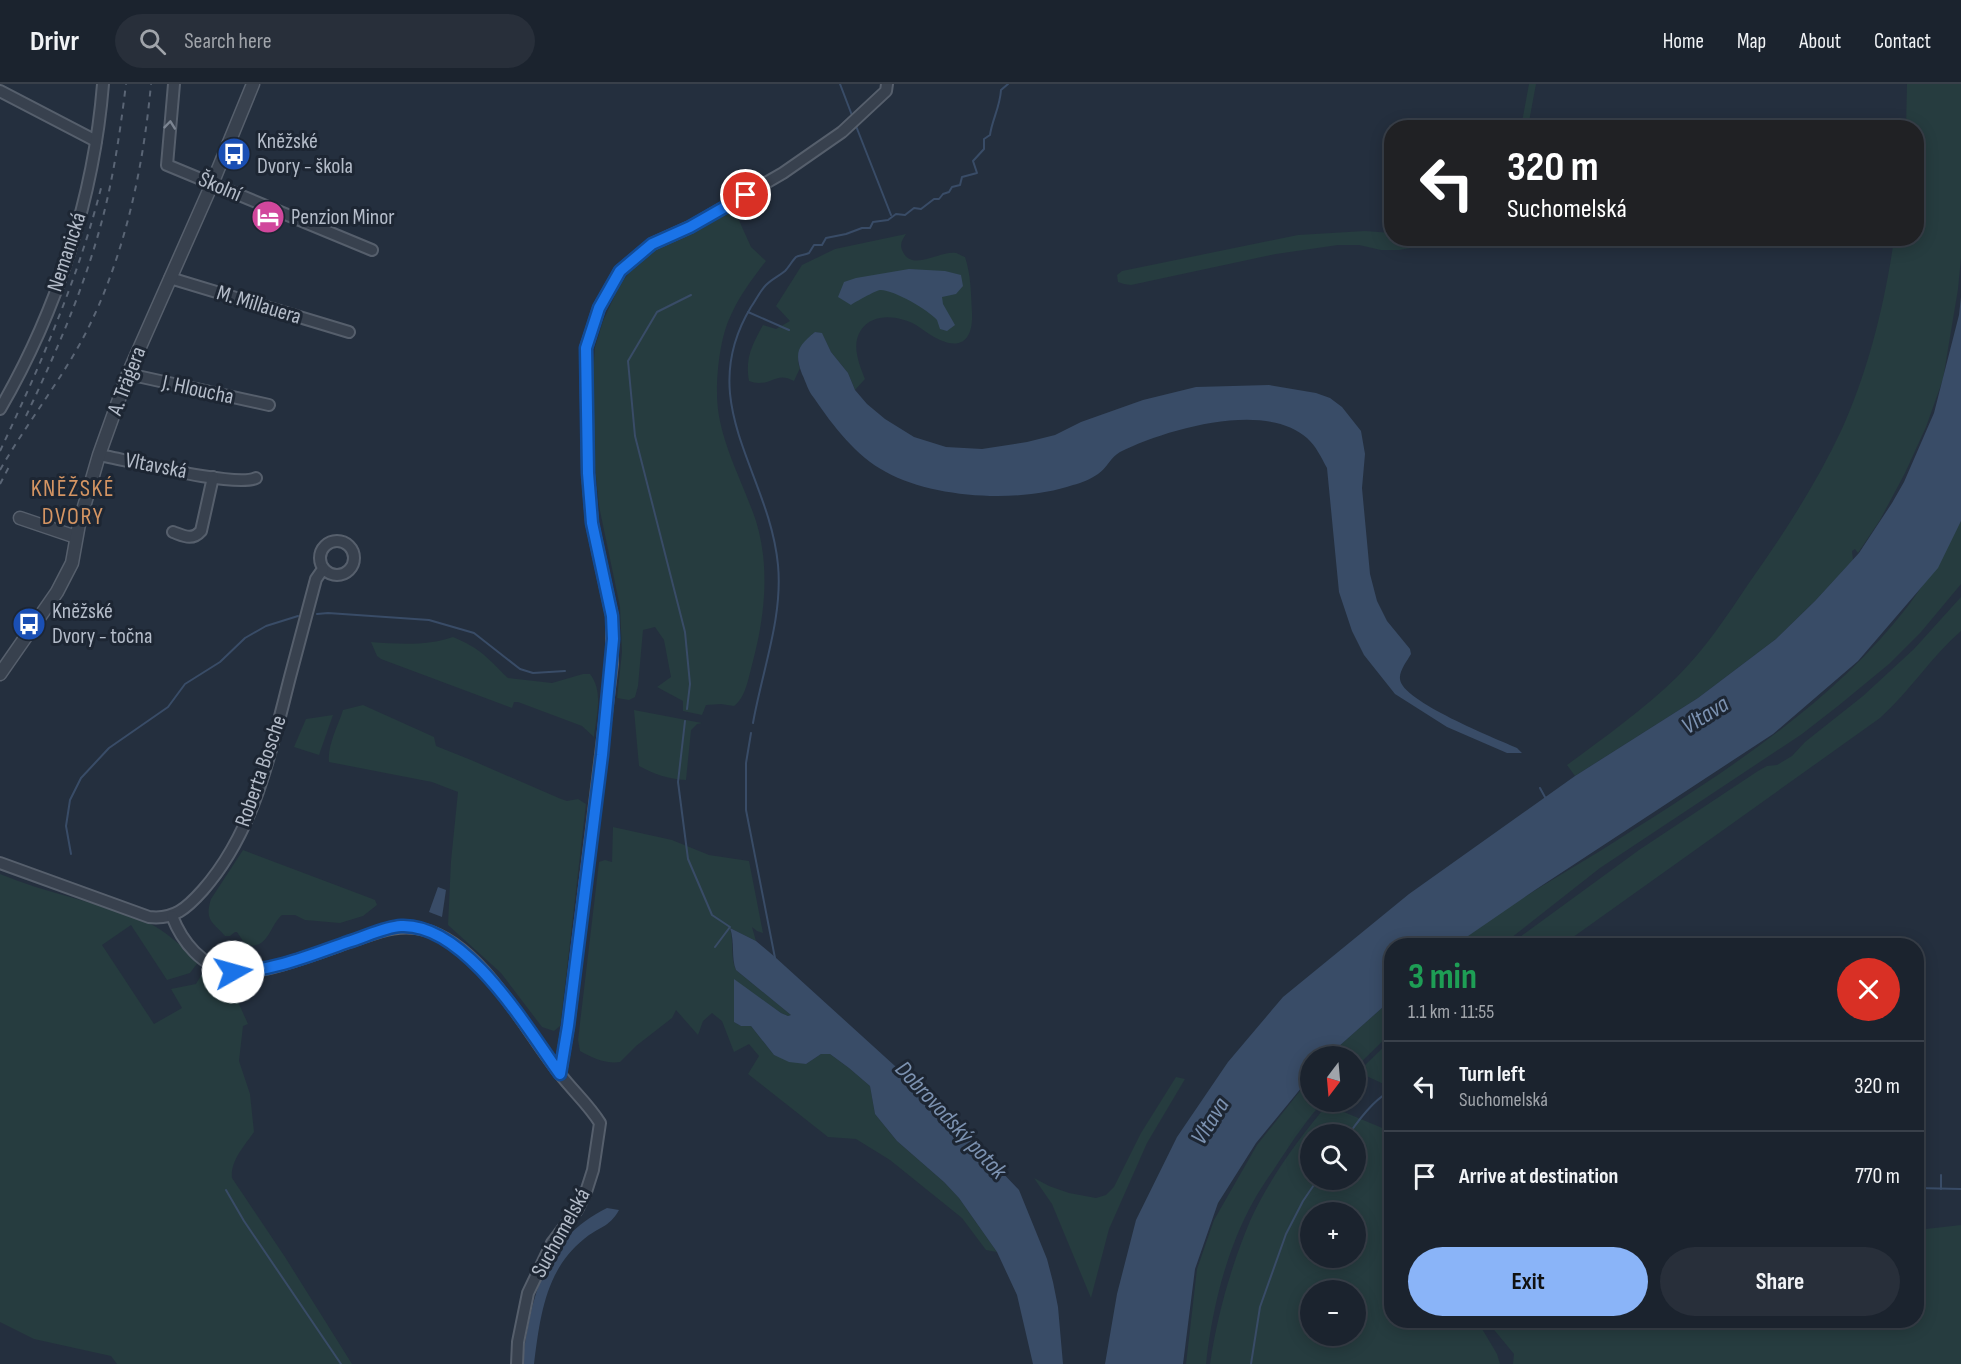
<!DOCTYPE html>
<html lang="en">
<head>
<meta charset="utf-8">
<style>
	:root { --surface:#1b232e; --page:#282f3a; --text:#f1f3f6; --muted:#a0a4aa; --line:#39404a; --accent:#8ab4f8 }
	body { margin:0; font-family:"Sofia Sans Condensed",sans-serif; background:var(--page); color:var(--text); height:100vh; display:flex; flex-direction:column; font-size:22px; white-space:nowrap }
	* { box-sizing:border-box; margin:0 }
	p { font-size:20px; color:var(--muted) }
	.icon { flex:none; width:33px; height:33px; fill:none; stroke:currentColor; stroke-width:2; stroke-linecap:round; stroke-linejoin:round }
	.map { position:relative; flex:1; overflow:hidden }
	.details { position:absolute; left:1384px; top:854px; width:540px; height:390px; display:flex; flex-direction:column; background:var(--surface); border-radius:24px; box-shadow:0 3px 15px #0003,0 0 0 2px var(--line) }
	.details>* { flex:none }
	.guide { position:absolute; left:1384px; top:36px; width:540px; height:126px; border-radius:24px; box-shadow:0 3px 15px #0003,0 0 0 2px var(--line); background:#202124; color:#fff; overflow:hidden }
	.needle { width:39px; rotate:196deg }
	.buttons { position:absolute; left:1300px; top:962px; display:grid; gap:12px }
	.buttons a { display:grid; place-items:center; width:66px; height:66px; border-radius:50%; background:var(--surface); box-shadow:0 3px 15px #0003,0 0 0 2px var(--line); font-size:30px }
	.pin { position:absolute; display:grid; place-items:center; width:51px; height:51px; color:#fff; margin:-26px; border:3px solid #fff; border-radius:50%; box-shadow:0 2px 6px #0007 }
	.me { position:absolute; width:66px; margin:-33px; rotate:83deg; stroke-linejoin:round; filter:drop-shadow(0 0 4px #0008) }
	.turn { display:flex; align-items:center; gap:21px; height:126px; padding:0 24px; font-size:27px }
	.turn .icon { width:78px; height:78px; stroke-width:2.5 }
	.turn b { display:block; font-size:42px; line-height:51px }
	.round { display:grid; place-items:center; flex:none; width:63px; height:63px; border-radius:32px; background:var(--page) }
	.overview { display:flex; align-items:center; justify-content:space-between; height:102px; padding:0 24px }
	h1 { font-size:36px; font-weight:700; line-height:45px; color:#1e9e55 }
	.action { display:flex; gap:12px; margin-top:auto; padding:12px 24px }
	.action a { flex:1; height:69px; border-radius:36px; background:var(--accent); color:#111; font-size:24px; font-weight:700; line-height:69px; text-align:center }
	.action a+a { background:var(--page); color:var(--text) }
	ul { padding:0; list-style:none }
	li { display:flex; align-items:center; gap:18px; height:90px; padding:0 24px; border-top:2px solid var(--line) }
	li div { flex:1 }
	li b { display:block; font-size:22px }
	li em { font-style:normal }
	header { display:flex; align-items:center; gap:36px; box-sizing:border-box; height:84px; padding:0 30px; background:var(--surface); border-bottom:2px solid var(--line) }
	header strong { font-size:28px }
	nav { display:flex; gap:33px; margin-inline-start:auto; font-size:21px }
	.search { width:420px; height:54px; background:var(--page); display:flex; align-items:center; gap:15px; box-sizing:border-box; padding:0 21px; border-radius:33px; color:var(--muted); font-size:22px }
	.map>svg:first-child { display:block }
	.green { fill:#263c3f; fill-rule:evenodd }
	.water { fill:#394c67 }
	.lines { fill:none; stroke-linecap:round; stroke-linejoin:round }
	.stream { stroke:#394c67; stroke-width:2 }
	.minor-casing { stroke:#565f6c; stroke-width:14 }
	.tertiary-casing { stroke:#565f6c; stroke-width:15 }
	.minor { stroke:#38414e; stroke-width:10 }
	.tertiary { stroke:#38414e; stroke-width:12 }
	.rail { stroke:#5a6575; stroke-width:2; stroke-dasharray:6 6; stroke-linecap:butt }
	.oneway { stroke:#7c8592 }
	.route-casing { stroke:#114b97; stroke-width:15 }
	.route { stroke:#1a73e8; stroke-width:10 }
	.labels { text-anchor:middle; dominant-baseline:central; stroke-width:6; stroke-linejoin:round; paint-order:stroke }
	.poi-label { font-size:22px; fill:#b4bcc9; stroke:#1d2633; text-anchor:start }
	.street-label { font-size:22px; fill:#b4bcc9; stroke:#1d2633 }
	.neighbourhood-label { font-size:24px; letter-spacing:1.5px; fill:#d59563; stroke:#1d2633 }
	.water-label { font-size:24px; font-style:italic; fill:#7c92b1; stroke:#1d2633 }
</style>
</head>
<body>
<header>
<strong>Drivr</strong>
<div class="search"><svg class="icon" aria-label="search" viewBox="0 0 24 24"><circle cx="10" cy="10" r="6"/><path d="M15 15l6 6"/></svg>Search here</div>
<nav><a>Home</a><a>Map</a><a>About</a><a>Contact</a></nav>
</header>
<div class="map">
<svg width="1961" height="1280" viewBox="0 0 1961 1280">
	<rect width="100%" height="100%" fill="#242f3e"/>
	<!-- green -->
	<g class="green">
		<path d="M1529 0H1536L1528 43H1521Z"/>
		<path d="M1907 0H1961V174L1958 205 1943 295 1926 343 1905 389 1880 436 1858 469 1855 465 1852 467 1853 476 1815 517 1776 555 1698 614 1575 692 1567 681C1605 653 1643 626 1677 593 1705 565 1727 532 1749 499 1783 451 1816 400 1841 347 1868 288 1885 219 1894 155L1917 154V44L1906 43Z"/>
		<path d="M733 123 751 163 766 177C753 194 740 211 731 231 721 251 717 284 717 307 716 352 742 395 756 437 770 482 765 532 753 577 749 591 746 614 734 622L721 620 706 621 702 631 683 627V617L657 603 671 593 664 556 655 543 643 546 638 602 635 613 629 616 617 614 622 568 620 523 599 422 592 353V307L595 263 603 237 620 200 647 167Z"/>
		<path d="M1365 147 1392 149V154L1493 155 1476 158 1422 162 1399 166H1381L1359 161H1338L1276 170 1131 201 1124 200 1118 198 1117 191 1122 187 1298 151Z"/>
		<path d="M906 150C902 156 899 161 903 168 913 188 940 166 956 169 957 169 964 173 965 173 971 191 971 210 972 229 973 251 965 267 940 256 931 252 924 246 916 241 899 232 874 228 861 246 851 261 859 280 865 295L855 306 848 289 831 268 822 250 815 248C804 257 794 270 800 284L794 297C778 288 774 299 759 299 756 299 752 298 749 297 745 274 752 261 763 241L776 245 790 237 776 222 802 181 835 165Z"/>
		<path d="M1961 437V500L1921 548 1889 580 1838 622 1802 650 1600 784 1502 861H1455C1501 825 1551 797 1600 767 1710 697 1828 626 1908 522 1928 495 1945 466 1961 437Z"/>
		<path d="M1961 513V547C1931 573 1910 607 1880 634L1562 861H1509L1639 766 1758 687 1767 682 1777 681 1792 672 1805 658 1863 612 1914 565Z"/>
		<path d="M453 553C482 565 487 574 508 594L552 599 583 590H590C604 608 596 633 594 653L582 642 518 618H514L512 624 381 575 377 572 371 558C399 560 427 562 453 553Z"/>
		<path d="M363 621 434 653 436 662 471 676 561 715 567 717 578 715 586 720 561 936 560 942 554 947 542 943 501 889 448 841 451 777 458 708 432 698 329 678C327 662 338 642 343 626Z"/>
		<path d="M634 626 702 639 697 640 691 646 686 696C668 695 654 690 639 682Z"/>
		<path d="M333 631 319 671 294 663 306 635Z"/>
		<path d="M613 743 672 756 709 771 749 777 763 849 757 847 752 843 756 857 730 844C734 858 730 873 736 886L791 931 788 932 781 929 734 896V938L741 942H751L774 971 806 980 821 970H830L849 984 870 1002 875 1030 897 1057 944 1098 959 1114 997 1168 986 1166 962 1134 890 1076 856 1055 828 1053 748 990 759 972 749 960 734 968 722 937 712 929 703 937 698 951 676 926 672 934 636 962 620 978C606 980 592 974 580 967L578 956 599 778 605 776 612 778Z"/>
		<path d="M243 766 370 814 375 816 377 821 363 832 340 839 305 836 295 831H282C269 842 268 868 245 860L237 848H235L230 852H225C213 838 204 837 211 815Z"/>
		<path d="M0 790C48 810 99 818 147 838 166 847 183 864 199 877L190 889 167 896 131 841 102 861 154 940 182 924 171 905 196 900 205 885 227 893 237 894 238 918 248 940 243 942 239 977 250 1010 254 1048C245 1061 230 1077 232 1094L285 1173 352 1280H117L111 1272 34 1255 0 1238Z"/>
		<path d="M1392 915V948L1356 983V972H1328Z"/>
		<path d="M1392 955V1004L1358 988Z"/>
		<path d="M1176 993 1185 995 1147 1059 1109 1145 1091 1214 1052 1120 1034 1094 1049 1102 1069 1109 1096 1114 1106 1111 1114 1103 1141 1049Z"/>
		<path d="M1311 993V1017H1324C1307 1035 1294 1055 1280 1076 1271 1090 1261 1103 1253 1118 1226 1167 1212 1225 1206 1280H1186L1197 1185 1214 1136 1257 1061Z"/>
		<path d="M1327 1021 1392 1048V1236H1480L1478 1238 1497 1270 1500 1280H1210C1217 1232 1231 1182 1250 1137 1268 1097 1298 1055 1327 1021ZM1311 1050H1356V1095H1311ZM1311 1128H1356V1173H1311ZM1311 1206H1356V1251H1311Z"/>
		<path d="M1961 1141V1280H1513L1514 1270 1486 1236H1917V1146Z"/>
	</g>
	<!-- water -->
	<g class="water">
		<path d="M909 185 945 187 961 191 963 202 956 210 942 213 943 220 955 241 947 247 940 245C939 242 938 239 937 236 929 226 892 205 880 206 875 207 855 218 851 221L838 213 844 198 856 194Z"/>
		<path d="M1961 213V437L1938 484 1858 577 1773 650 1535 806 1455 861H1392V915L1328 972H1311V992L1256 1059 1218 1119 1195 1185 1183 1280H1105L1117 1210 1136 1136 1177 1053 1228 978 1283 913 1409 810 1575 692 1698 614 1776 555 1815 517 1859 469 1892 419 1904 398 1934 329 1959 231Z"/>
		<path d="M815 248 822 249 831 268 848 289 855 306 867 320 885 335 914 353 946 363 982 365 1027 358 1055 351 1081 338 1143 316 1196 303 1269 301 1316 309 1330 314 1342 323 1361 347 1365 370 1362 404 1370 490 1377 517 1387 537 1410 565 1411 570C1407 577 1399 587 1400 595 1401 617 1497 655 1517 664L1522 669H1507L1447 643 1395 610 1364 571 1352 547 1339 508 1327 384C1321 373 1316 362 1307 354 1264 316 1165 346 1120 368 1111 373 1106 385 1098 390 1091 395 1081 399 1073 401 1021 419 935 415 886 388 856 372 833 342 814 314 808 307 806 298 802 290 794 268 798 262 815 248Z"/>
		<path d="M438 803 446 806 442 833 429 828Z"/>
		<path d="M730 844 756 857 775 873 939 1022 1019 1106 1047 1175 1053 1198 1058 1223 1063 1280H1033L1017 1211 997 1168 959 1114 944 1098 897 1057 875 1030 870 1002 849 984 830 970H821L806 980 789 978 774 971 751 942H741L734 938V895L781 929 788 932 791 931 736 886C731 874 735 858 730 844Z"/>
		<path d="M607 1124 619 1126C609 1144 598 1143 584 1155 545 1186 540 1234 534 1280H522C531 1215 542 1156 607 1124Z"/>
	</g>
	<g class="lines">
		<!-- stream -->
		<g class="stream">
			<path d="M840 0 853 34"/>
			<path d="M856 42 891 131"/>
			<path d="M748 228 789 246"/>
			<path d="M317 530 328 529 429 536 474 549 520 585 533 589 565 587"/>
			<path d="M687 625 690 600 685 548 635 352 628 277 657 228 691 211"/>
			<path d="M685 637 678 698 688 775 712 831 730 843 715 863"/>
			<path d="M753 639C762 587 783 534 778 481 769 387 693 319 751 223 756 216 760 207 766 201 772 195 779 192 785 187 789 183 792 177 796 173 799 171 805 171 809 169L814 161H822L826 154 846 150 862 144H870L873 138 888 136 896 130 905 131 914 124 921 125 934 115H939L943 110 949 108 952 103 960 101 962 93 977 89 973 77 984 65V55L990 51C992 36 1000 23 1001 6L1008 0"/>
			<path d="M751 649 746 679V726L775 874"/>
			<path d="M1540 704 1546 715"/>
			<path d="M71 770 66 742 70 716 81 694 109 664 168 623 185 600 220 578 245 554 266 542 298 532"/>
			<path d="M1349 1050C1358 1037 1377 1012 1392 1007"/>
			<path d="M1917 1104 1961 1105"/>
			<path d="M1941 1105V1091"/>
			<path d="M226 1106 244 1137 341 1280"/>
			<path d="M1251 1280 1260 1223 1286 1150 1303 1117 1318 1095"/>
		</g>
		<defs>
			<g id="minor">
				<path d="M174 0 167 81 372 166"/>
				<path d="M0 7 96 57"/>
				<path d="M170 194 349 248"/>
				<path d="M128 290 269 321"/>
				<path d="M0 325C57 227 94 113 103 0"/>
				<path d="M99 371C127 376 235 404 256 394"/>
				<path d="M173 448C184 452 192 457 201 447L213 393"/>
				<circle cx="337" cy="474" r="17"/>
				<path d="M0 779 149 833C174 836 187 824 203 806 255 747 271 667 290 593 299 560 307 528 316 495L323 485"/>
				<path d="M172 832C182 858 202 883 232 888 261 892 326 866 355 856 379 848 399 839 425 846 482 861 525 946 560 990 573 1007 589 1021 600 1039L593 1086 586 1108 577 1126 552 1159 528 1209 518 1258 517 1280"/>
				<path d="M560 990 568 942 612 580V532L592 439 588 389 586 264 599 224 620 187 652 160 690 143 783 89 842 48 886 7 887 0"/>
			</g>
			<g id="tertiary">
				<path d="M20 434 76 453"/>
				<path d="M0 590 57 508 72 479 79 440 99 371 128 290 212 100 253 0"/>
			</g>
		</defs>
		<!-- minor casing -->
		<use href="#minor" class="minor-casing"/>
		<!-- tertiary casing -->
		<use href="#tertiary" class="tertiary-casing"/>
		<!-- minor -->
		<use href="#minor" class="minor"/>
		<!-- tertiary -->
		<use href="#tertiary" class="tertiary"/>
		<!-- rail -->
		<g class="rail">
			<path d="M26 332C55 271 82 209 100 144 113 97 120 49 126 0"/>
			<path d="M0 367C40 282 78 195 101 104"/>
			<path d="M0 386C25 342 56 303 81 258 123 180 143 88 151 0"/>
			<path d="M0 400 11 379"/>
		</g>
	</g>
	<!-- one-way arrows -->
	<defs><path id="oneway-chevron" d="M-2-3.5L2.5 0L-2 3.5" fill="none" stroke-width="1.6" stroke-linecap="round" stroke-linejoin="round" transform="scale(1.5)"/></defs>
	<use class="oneway" href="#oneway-chevron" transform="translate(170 41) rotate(-84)"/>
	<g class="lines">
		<defs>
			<path id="route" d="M233 888C273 887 311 871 348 858 365 853 384 843 401 842 465 839 527 944 560 990L568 942 602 671 613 555 612 532 592 439 588 389 586 264 599 224 620 187 652 160 690 143 746 111"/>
		</defs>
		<!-- route casing -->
		<use href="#route" class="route-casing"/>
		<!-- route -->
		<use href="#route" class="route"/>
	</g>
	<!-- icons -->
	<defs>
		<symbol id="bus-disc" viewBox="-11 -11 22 22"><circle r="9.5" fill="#1a4fb4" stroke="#1d2633"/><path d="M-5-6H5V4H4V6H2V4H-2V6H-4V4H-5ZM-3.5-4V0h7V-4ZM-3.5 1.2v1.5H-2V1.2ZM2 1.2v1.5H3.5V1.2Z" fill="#fff"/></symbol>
		<symbol id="hotel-disc" viewBox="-11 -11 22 22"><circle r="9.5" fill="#d1479c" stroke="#1d2633"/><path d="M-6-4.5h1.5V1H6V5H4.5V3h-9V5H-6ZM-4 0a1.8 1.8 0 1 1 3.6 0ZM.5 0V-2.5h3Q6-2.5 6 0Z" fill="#fff"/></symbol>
	</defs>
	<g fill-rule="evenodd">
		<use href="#bus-disc" x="215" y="51" width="38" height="38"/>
		<use href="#hotel-disc" x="249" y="114" width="38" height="38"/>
		<use href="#bus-disc" x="10" y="521" width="38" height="38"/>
	</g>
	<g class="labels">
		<!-- poi labels -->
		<g class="poi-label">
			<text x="257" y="57">Kněžské<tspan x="257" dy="25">Dvory - škola</tspan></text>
			<text x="291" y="133">Penzion Minor</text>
			<text x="52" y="527">Kněžské<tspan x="52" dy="25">Dvory - točna</tspan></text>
		</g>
		<!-- street labels -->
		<g class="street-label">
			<text transform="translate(220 103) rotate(23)">Školní</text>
			<text transform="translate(67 168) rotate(-72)">Nemanická</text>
			<text transform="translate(259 221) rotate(17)">M. Millauera</text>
			<text transform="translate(127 297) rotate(-69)">A. Trägera</text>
			<text transform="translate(198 306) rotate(12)">J. Hloucha</text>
			<text transform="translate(156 382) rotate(11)">Vltavská</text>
			<text transform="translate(261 687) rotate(-71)">Roberta Bosche</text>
			<text transform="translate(561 1149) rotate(-61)">Suchomelská</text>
		</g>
		<!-- neighbourhood labels -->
		<g class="neighbourhood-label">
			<text x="73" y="404">KNĚŽSKÉ<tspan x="73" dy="28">DVORY</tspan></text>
		</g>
		<!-- water labels -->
		<g class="water-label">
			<text transform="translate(1705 631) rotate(-32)">Vltava</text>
			<text transform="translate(951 1036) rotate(47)">Dobrovodský potok</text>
			<text transform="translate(1210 1037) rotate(-58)">Vltava</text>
		</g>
	</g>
</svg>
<div class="buttons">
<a><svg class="needle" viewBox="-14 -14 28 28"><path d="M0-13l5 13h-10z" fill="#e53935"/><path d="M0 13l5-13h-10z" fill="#a0a4aa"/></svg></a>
<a><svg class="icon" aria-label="search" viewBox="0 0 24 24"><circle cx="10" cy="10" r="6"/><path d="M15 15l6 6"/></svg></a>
<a>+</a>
<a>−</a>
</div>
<div class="pin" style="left:746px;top:111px;background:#d93025"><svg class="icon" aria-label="arrive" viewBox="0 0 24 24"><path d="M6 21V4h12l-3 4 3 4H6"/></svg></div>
<svg class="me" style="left:233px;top:888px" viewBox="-20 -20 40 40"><circle r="19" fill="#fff"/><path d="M0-13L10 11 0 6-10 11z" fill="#1a73e8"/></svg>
<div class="guide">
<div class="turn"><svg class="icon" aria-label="left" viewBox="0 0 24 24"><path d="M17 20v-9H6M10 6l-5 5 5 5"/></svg><div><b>320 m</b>Suchomelská</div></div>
</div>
<section class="details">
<div class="overview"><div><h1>3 min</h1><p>1.1 km · 11:55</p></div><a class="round" style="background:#d93025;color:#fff"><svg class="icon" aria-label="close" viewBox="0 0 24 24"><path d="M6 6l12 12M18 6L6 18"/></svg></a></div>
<ul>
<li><svg class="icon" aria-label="left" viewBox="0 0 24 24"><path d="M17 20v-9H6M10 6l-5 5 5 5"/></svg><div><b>Turn left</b><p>Suchomelská</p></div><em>320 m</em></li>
<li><svg class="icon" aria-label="arrive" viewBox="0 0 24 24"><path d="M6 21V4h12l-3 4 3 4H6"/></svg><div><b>Arrive at destination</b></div><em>770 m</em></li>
</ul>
<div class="action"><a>Exit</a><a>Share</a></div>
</section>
</div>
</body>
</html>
